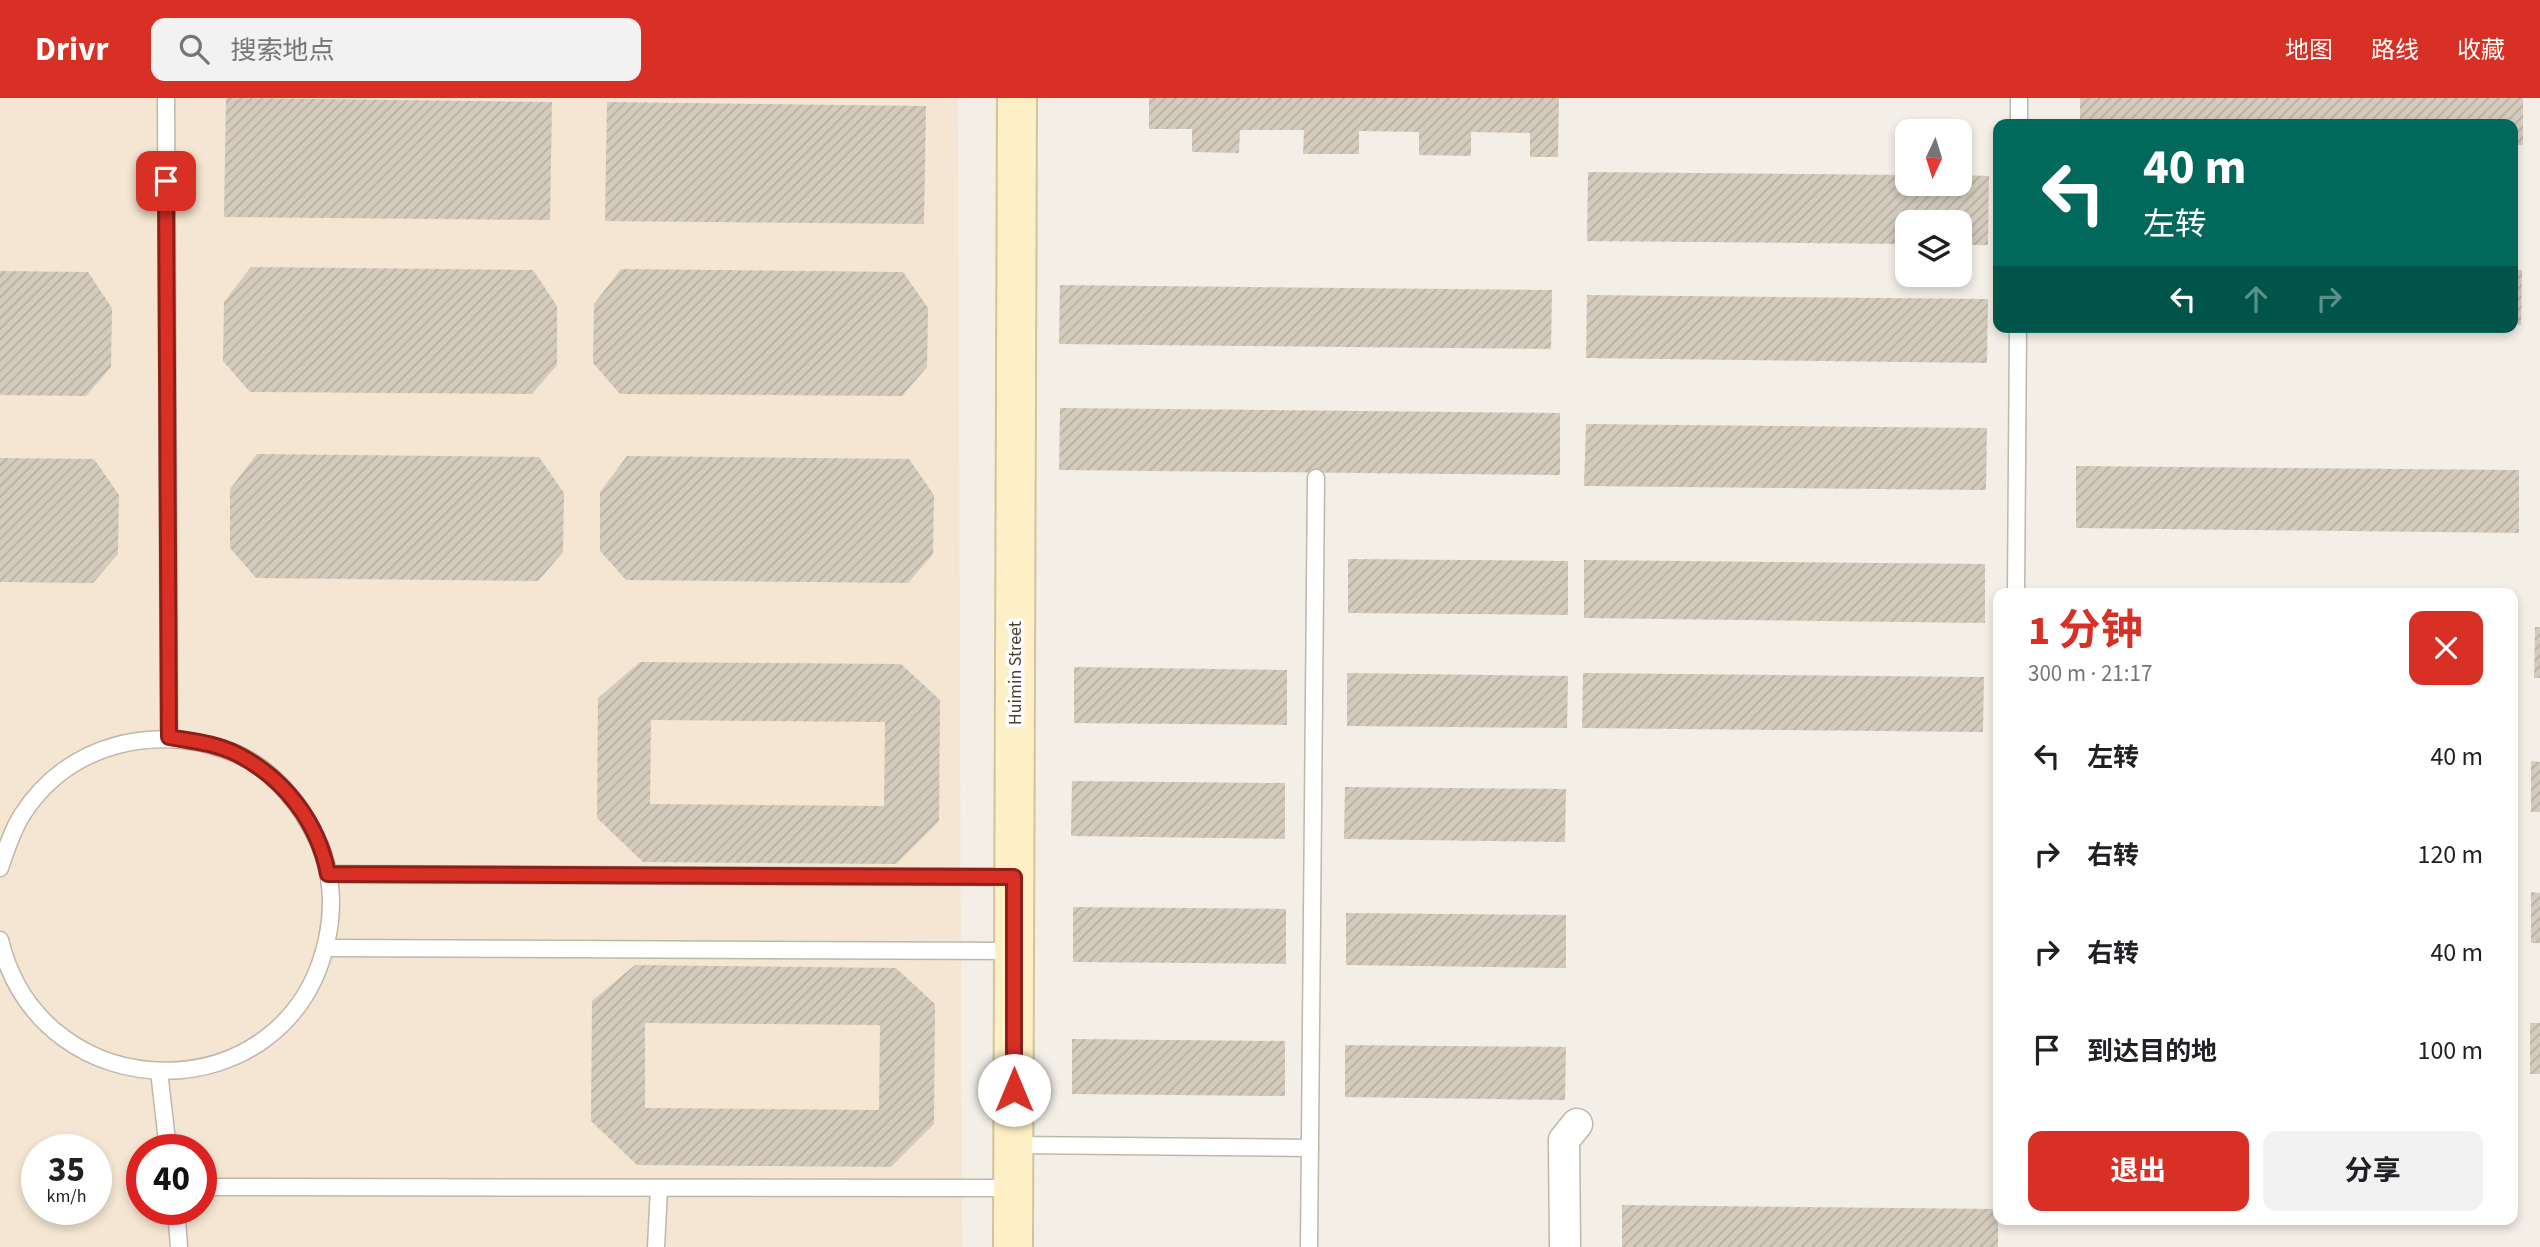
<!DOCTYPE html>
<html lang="zh">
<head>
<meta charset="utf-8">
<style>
	:root { --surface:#fff; --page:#f2f2f2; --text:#202124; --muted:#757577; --accent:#d93025 }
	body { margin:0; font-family:"Source Sans 3","Noto Sans SC",sans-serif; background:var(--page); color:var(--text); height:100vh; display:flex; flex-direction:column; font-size:26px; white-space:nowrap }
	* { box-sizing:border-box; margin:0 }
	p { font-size:23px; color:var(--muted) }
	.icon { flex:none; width:38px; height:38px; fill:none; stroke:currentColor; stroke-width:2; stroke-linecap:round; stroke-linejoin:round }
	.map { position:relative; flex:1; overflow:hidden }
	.drawer { position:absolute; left:1993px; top:490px; width:525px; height:637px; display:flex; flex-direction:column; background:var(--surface); border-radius:14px; box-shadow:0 4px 10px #0003 }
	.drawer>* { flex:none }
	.banner { position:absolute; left:1993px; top:21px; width:525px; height:214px; border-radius:14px; box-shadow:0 4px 10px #0003; background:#00695c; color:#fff; overflow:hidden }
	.needle { width:46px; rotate:184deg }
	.fabs { position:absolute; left:1895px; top:21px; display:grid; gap:14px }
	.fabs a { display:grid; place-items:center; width:77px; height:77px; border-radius:14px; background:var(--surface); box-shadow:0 4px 10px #0003; font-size:35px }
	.speed { position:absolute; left:21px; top:1036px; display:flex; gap:14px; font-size:35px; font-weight:700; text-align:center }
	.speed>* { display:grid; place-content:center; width:91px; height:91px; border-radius:50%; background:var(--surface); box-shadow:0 4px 10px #0003; line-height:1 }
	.speed small { font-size:18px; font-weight:400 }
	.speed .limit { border:10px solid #d22; background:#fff; color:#111 }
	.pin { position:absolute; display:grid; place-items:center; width:60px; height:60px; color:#fff; margin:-30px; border-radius:14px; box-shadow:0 4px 10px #0006 }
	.me { position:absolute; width:77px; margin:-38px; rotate:0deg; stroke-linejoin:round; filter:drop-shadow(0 0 5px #0008) }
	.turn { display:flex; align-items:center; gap:24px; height:147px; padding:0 35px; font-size:32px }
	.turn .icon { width:91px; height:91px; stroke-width:2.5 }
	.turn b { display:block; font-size:49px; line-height:60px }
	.lanes { display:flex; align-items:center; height:66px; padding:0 35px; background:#0003; justify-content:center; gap:35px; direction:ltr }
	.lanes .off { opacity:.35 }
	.round { display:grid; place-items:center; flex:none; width:74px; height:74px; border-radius:14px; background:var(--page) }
	.head { display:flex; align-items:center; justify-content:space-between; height:119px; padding:0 35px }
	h1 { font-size:42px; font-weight:700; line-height:52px; color:var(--accent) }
	.cta { display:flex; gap:14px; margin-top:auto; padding:14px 35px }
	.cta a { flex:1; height:80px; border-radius:14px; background:var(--accent); color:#fff; font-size:28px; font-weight:700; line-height:80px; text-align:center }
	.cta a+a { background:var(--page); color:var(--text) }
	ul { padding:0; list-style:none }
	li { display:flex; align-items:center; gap:21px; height:98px; padding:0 35px }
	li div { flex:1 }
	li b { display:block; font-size:26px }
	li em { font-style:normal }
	header { display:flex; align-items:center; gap:42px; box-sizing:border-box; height:98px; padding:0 35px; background:var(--accent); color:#fff }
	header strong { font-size:33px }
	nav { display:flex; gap:38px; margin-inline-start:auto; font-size:24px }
	.search { width:490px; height:63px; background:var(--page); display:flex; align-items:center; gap:18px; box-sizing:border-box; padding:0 24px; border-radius:14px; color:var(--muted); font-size:26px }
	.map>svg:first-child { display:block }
	.commercial { fill:#f5e6d3; fill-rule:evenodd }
	.building { fill:url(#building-hatch); fill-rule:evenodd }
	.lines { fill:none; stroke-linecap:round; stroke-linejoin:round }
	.lane-casing { stroke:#beb7aa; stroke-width:19 }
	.street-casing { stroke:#beb7aa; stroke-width:33 }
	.secondary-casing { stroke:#d2c398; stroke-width:42 }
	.lane { stroke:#fff; stroke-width:16 }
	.street { stroke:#fff; stroke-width:30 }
	.secondary { stroke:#fdf0c7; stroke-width:38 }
	.route-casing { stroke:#8d1f18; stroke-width:18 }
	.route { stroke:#d93025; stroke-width:12 }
	.labels { text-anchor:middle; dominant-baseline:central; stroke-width:7; stroke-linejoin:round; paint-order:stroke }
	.street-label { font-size:18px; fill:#464036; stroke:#fff }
</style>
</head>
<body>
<header>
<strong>Drivr</strong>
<div class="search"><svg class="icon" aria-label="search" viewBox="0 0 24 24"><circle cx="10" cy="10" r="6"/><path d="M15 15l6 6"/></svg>搜索地点</div>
<nav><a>地图</a><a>路线</a><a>收藏</a></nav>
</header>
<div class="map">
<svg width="2540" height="1149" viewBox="0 0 2540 1149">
	<defs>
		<pattern id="building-hatch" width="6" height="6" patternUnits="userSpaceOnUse" patternTransform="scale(1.75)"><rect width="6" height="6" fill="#d4cbbd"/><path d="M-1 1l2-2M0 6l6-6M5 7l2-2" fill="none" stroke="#b7afa3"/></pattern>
	</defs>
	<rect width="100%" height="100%" fill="#f3efe7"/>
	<!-- commercial -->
	<path class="commercial" d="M0 0H958L962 1149H0ZM37 1052H96V1111H37ZM142 1052H201V1111H142Z"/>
	<!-- building -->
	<g class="building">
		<path d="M226 0 552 4 550 122 224 119Z"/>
		<path d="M1149 0H1559L1558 59H1530V35L1471 34V58L1419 57V34L1359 33V56H1303L1304 32H1240L1239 55 1192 54V31H1149Z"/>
		<path d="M2080 0H2523V47H2513V26H2080Z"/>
		<path d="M607 4 926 8 924 126 605 123Z"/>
		<path d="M1588 74 1908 77V86H1960V77L1989 78 1988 147H1960V124H1908V146L1587 143Z"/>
		<path d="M251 169 533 172 557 208V267L532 296 250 294 223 263 224 204Z"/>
		<path d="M621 171 903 174 928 210 927 269 902 298 620 296 593 265 594 206Z"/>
		<path d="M2513 172H2522L2521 227 2513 226Z"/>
		<path d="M0 173 88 174 112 210 111 269 86 298 0 297Z"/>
		<path d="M1060 187 1552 192 1551 251 1059 246Z"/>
		<path d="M1587 197 1988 201 1987 265 1586 260Z"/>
		<path d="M1060 310 1560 315V377L1059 372Z"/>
		<path d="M1586 326 1987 330 1986 392 1584 388Z"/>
		<path d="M257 356 539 359 564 395 563 454 538 483 256 480 230 450V391Z"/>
		<path d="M627 358 909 361 934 397 933 456 908 485 626 482 600 453V394Z"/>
		<path d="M0 360 94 361 119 397 118 456 93 485 0 484Z"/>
		<path d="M2076 368 2519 372V435L2076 430Z"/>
		<path d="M1348 461 1568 463V517L1348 515Z"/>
		<path d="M1584 462 1985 466V525L1584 520Z"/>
		<path d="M2535 529H2540V580H2534Z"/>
		<path d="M640 564 901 566 940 602 939 723 896 766 643 764 597 720 598 600ZM651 622 885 624 884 708 650 706Z"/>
		<path d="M1074 569 1287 572V627L1074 625Z"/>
		<path d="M2513 570H2518L2517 642H2513Z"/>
		<path d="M1347 575 1568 578 1567 630 1347 628Z"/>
		<path d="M1583 575 1984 579 1983 634 1582 630Z"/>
		<path d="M2531 663 2540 664V714H2531Z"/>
		<path d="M1072 683 1285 685V741L1071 738Z"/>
		<path d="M1345 689 1566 691 1565 744 1344 741Z"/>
		<path d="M2531 794 2540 795V845H2531Z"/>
		<path d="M1073 809 1286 811V866L1073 864Z"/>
		<path d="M1346 815 1566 817V870L1346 867Z"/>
		<path d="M635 867 896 870 935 906 934 1026 891 1069 637 1067 591 1023 592 903ZM645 925 880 927 879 1012 645 1010Z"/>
		<rect x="2530" y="925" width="10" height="51"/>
		<path d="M1072 941 1285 943V998L1072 996Z"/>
		<path d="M1345 947 1566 949 1565 1002 1345 999Z"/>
		<path d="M1622 1107 1998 1111V1149H1622Z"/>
	</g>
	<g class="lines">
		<defs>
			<g id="lane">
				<path d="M166 0 169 640"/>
				<path d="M2019 26V0"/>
				<path d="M2016 495 2018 229"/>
				<path d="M0 770C6 752 12 733 22 717 68 645 155 625 232 654 272 669 301 706 318 743 332 773 334 809 327 841 290 1017 42 1016 0 842"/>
				<path d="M328 776 1014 779"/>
				<path d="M326 850 1015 853"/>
				<path d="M159 973 168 1052"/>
				<path d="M1014 1047 1310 1050"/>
				<path d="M201 1089 1014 1090"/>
				<path d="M176 1111 179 1149"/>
				<path d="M656 1149 659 1090"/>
				<path d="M1309 1149 1316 380"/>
			</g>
			<path id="street" d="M1565 1149 1564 1042 1577 1026"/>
			<path id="secondary" d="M1013 1149 1017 0"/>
		</defs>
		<!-- lane casing -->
		<use href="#lane" class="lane-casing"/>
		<!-- street casing -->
		<use href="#street" class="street-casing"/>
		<!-- secondary casing -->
		<use href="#secondary" class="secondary-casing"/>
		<!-- lane -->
		<use href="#lane" class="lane"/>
		<!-- street -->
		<use href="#street" class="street"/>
		<!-- secondary -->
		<use href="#secondary" class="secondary"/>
	</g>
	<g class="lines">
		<defs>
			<path id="route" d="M166 83 169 639C192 643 215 645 237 656 284 680 318 724 328 776L1014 779V992"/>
		</defs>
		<!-- route casing -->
		<use href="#route" class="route-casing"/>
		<!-- route -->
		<use href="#route" class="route"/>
	</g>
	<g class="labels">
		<!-- street labels -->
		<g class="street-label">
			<text transform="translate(1015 575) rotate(-90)">Huimin Street</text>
		</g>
	</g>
</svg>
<div class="fabs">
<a><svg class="needle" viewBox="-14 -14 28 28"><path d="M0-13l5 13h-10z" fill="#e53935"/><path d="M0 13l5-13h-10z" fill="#757577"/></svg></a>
<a><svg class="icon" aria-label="layers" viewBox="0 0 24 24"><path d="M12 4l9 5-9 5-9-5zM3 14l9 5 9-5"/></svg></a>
</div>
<div class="speed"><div>35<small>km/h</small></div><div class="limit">40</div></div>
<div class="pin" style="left:166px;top:83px;background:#d93025"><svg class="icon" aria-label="arrive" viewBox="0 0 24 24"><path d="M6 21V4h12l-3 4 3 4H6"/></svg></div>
<svg class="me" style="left:1014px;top:992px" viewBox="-20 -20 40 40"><circle r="19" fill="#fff"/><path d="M0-13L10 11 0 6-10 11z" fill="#d93025"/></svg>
<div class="banner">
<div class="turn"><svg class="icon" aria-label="left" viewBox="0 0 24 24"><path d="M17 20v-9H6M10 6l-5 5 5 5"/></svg><div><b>40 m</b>左转</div></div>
<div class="lanes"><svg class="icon" aria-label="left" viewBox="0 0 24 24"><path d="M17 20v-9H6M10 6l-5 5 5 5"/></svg><svg class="icon off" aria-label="ahead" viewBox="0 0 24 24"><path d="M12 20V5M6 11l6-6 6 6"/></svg><svg class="icon off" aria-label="right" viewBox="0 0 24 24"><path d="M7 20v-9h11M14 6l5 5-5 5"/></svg></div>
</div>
<section class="drawer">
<div class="head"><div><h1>1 分钟</h1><p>300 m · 21:17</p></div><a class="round" style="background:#d93025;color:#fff"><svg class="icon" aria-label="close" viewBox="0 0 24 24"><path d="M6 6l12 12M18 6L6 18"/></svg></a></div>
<ul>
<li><svg class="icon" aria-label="left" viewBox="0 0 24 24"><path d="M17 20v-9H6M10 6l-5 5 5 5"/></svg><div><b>左转</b></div><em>40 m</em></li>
<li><svg class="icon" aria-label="right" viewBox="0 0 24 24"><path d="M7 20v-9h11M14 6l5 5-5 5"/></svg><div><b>右转</b></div><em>120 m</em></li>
<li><svg class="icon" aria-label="right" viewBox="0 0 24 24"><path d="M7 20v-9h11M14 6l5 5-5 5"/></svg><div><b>右转</b></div><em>40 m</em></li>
<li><svg class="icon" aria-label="arrive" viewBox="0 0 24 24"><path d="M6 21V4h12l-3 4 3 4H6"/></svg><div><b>到达目的地</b></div><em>100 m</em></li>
</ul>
<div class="cta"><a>退出</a><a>分享</a></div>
</section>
</div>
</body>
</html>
